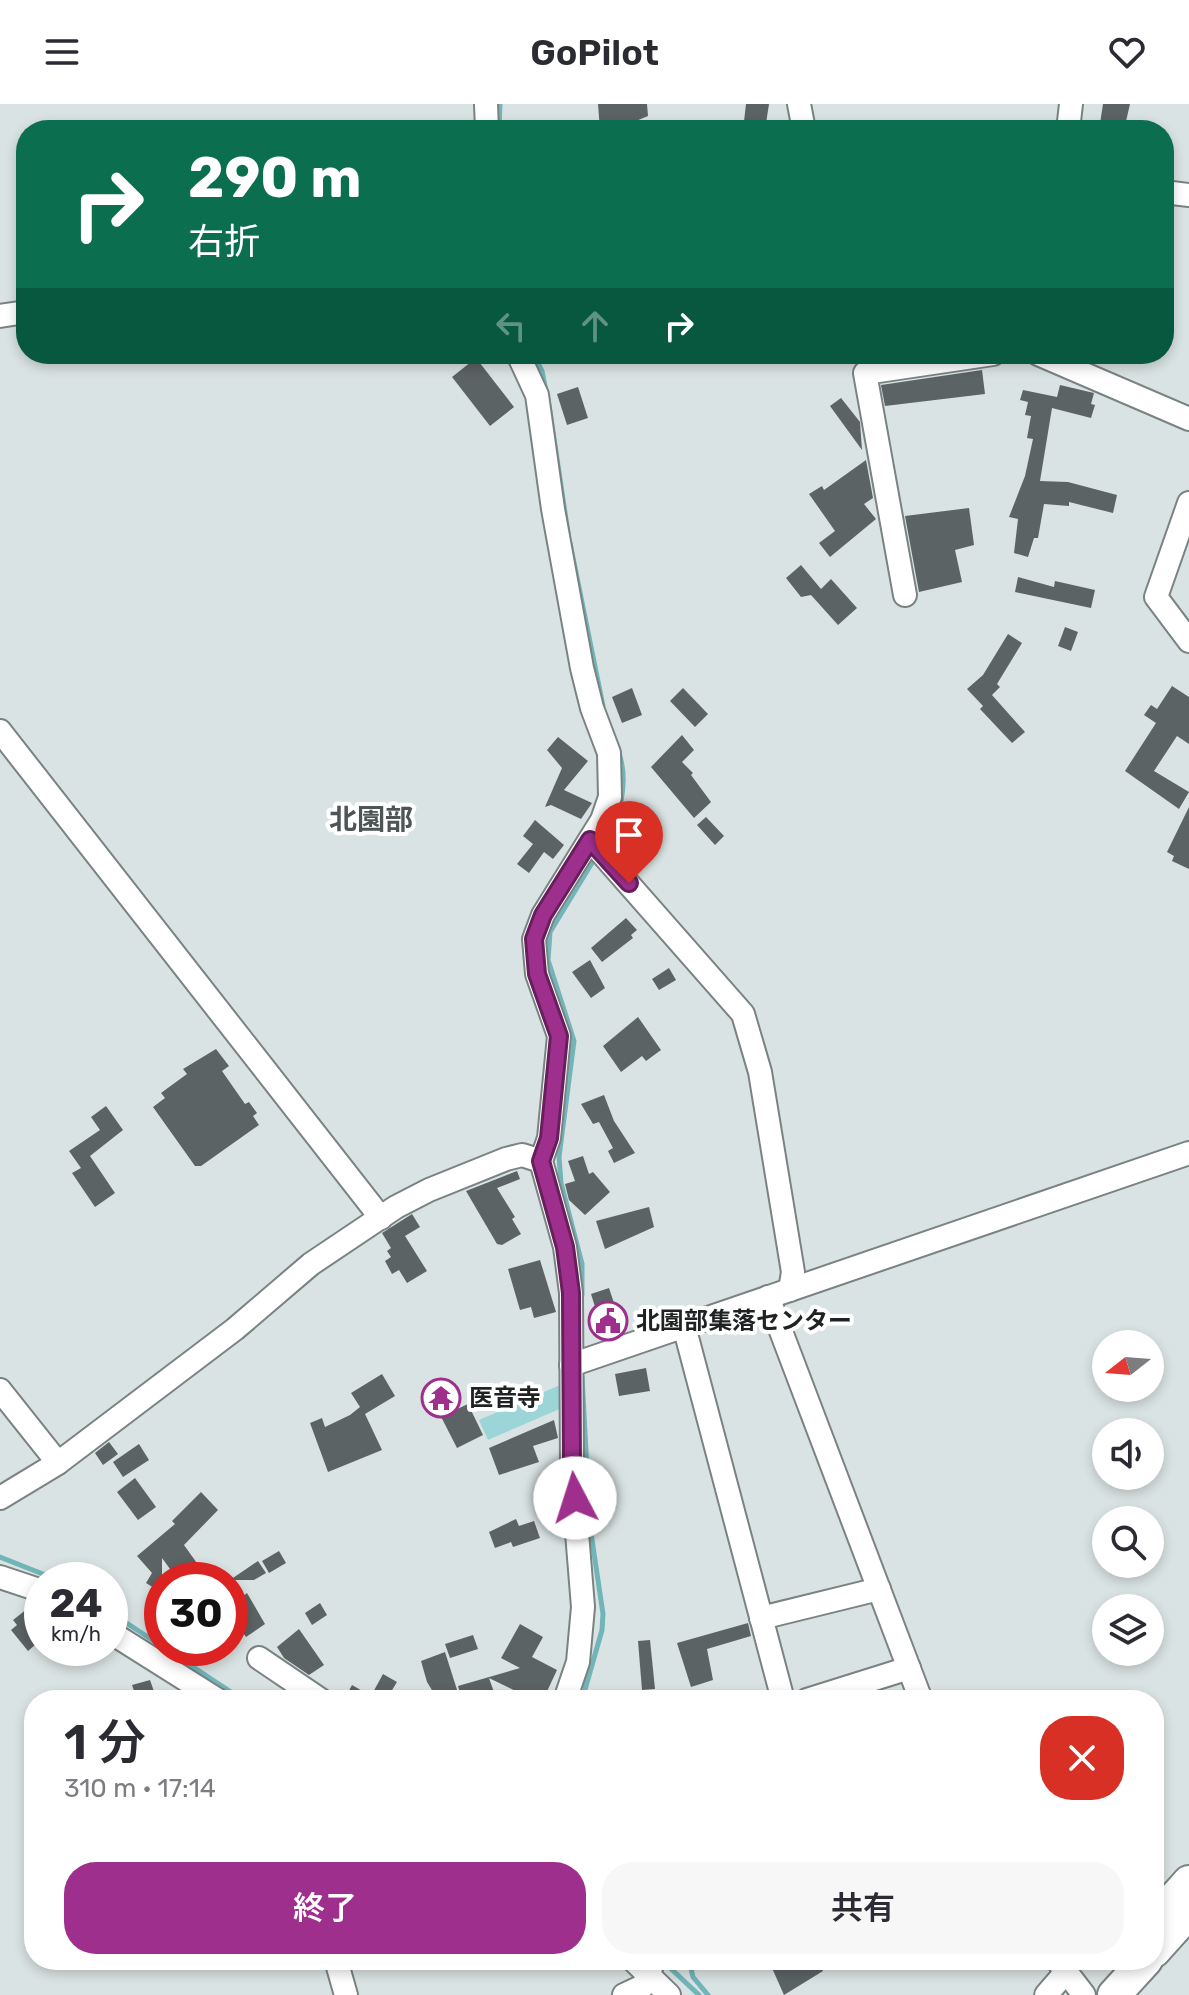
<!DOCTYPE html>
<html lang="ja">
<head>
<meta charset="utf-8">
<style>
	:root { --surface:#fff; --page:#f7f7f7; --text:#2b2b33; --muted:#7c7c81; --accent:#9f2f8d }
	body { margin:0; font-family:Rubik,"Noto Sans JP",sans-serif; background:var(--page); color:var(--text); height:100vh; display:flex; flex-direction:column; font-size:30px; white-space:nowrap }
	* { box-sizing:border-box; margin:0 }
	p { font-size:26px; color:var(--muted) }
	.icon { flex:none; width:44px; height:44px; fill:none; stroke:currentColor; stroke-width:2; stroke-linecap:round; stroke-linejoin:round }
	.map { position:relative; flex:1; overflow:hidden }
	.panel { position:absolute; left:24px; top:1586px; width:1140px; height:280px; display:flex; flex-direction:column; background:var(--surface); border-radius:32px; box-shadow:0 4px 12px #0003 }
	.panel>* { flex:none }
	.hud { position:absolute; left:16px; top:16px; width:1158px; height:244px; border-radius:32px; box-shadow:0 4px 12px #0003; background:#0b6e4f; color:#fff; overflow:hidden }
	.needle { width:52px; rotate:253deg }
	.fabs { position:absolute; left:1092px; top:1226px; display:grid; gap:16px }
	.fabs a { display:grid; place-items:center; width:72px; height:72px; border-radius:50%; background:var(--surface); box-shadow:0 4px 12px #0003; font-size:40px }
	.speed { position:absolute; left:24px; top:1458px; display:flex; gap:16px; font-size:40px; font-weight:700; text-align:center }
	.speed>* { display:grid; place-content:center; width:104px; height:104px; border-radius:50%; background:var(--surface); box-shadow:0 4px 12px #0003; line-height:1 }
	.speed small { font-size:20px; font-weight:400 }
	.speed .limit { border:12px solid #d22; background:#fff; color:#111 }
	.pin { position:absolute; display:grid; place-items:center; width:68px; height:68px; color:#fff; margin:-82px -34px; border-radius:50% 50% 50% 0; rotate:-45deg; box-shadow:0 0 8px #0007 }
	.pin .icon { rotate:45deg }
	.me { position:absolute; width:88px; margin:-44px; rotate:355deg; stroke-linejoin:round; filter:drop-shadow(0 0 6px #0008) }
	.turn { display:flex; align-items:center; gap:28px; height:168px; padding:0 40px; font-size:36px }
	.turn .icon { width:104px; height:104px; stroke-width:2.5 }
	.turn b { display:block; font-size:56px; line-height:68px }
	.lanes { display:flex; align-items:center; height:76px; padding:0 40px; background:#0003; justify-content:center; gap:40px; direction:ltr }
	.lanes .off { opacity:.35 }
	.round { display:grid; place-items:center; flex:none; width:84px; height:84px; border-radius:32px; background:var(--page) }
	.head { display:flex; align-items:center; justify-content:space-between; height:136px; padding:0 40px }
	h1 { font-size:48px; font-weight:600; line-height:60px }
	.primary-button { display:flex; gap:16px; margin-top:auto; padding:16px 40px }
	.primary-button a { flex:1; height:92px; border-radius:32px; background:var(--accent); color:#fff; font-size:32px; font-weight:600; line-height:92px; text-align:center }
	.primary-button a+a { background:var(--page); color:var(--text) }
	header { display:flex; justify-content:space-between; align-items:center; height:104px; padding:0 40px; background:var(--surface); font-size:36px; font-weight:600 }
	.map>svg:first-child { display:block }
	.green { fill:#9bd5d8 }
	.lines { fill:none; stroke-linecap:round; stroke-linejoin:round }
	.stream { stroke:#72b5b9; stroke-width:5 }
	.building { fill:#5c6364 }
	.minor-casing { stroke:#7a8282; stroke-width:26 }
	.highway-casing { stroke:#7a8282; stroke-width:36 }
	.minor { stroke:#fff; stroke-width:22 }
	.highway { stroke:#fff; stroke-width:32 }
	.route-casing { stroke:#671f5c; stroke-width:20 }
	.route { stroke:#9f2f8d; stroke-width:14 }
	.labels { text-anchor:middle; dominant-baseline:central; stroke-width:8; stroke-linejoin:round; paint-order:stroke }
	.poi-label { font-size:24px; font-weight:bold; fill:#1f2222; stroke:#fff; text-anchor:start }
	.quarter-label { font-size:28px; font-weight:bold; fill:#4e5555; stroke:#fff }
</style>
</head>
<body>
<header><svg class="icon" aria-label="menu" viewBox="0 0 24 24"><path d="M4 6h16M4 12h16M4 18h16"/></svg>GoPilot<svg class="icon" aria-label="heart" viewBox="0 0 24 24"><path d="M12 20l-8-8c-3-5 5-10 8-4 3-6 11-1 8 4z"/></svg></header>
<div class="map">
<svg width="1189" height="1891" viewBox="0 0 1189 1891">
	<rect width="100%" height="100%" fill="#dae3e3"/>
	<!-- green -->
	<path class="green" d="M560 1281 562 1304 488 1336 479 1316Z"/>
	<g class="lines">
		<!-- stream -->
		<g class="stream">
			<path d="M499 26 500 0"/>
			<path d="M533 250 542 267 546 287"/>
			<path d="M549 301 568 429"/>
			<path d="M570 439 603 602"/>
			<path d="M603 742C620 715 629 679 619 649"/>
			<path d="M582 1191V1160L561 1079 559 1053 574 937 548 856 550 828 595 754"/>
			<path d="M582 1273 590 1422 603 1510 602 1526 582 1596"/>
			<path d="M0 1453 58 1476"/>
			<path d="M110 1508 243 1596"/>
			<path d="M689 1856 693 1873 708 1891"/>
			<path d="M666 1860 699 1891"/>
		</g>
	</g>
	<!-- building -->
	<g class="building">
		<path d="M598 0H647L648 12 636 17V26H600Z"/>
		<path d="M746 0H769L765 26H743Z"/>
		<path d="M1103 0H1130L1124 26H1099Z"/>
		<path d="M476 254 514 303 490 322 452 273Z"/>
		<path d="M982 266 985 290 885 302 881 281Z"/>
		<path d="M1060 281 1094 289 1091 300 1095 301 1091 314 1052 304 1040 377 1068 378 1117 391 1113 409 1069 398V402L1044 400 1038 434H1034L1028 453 1014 449 1018 415 1009 413 1025 372 1033 335 1027 334 1031 312 1025 311 1028 298 1020 296 1023 286 1057 293Z"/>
		<path d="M578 283 588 314 567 321 557 290Z"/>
		<path d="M841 294 860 318 862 346 830 302Z"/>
		<path d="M866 356 873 394 864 400 876 415 830 453 819 439 835 427 809 390 822 382 824 386Z"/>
		<path d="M969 404 974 441 955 446 962 478 919 488 905 412Z"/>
		<path d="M801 461 821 485 831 475 857 504 838 521 811 491 801 493 786 474Z"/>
		<path d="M1018 473 1054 483 1055 477 1095 486 1091 504 1015 488Z"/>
		<path d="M1065 523 1078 528 1071 547 1058 542Z"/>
		<path d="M1008 530 1022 539 997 580 1000 583 992 591 1025 628 1012 639 980 605 983 602 967 585 983 571Z"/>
		<path d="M1172 582 1189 593V640L1177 632 1154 667 1189 688 1179 705 1125 667 1156 619 1144 611 1151 601 1157 605Z"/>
		<path d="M632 584 642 611 622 619 612 593Z"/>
		<path d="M683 584 708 610 695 623 670 597Z"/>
		<path d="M682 631 694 646 682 658 693 669 691 671 711 698 694 714 651 663Z"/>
		<path d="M558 633 588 657 564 686 592 699 581 715 551 701 545 703 562 664 547 646Z"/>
		<path d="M1189 703V765L1172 757 1174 752 1167 748Z"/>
		<path d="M706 713 724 732 715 741 697 721Z"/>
		<path d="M535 716 564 741 553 755 544 748 529 769 517 760 533 740 523 732Z"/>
		<path d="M626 814 637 826 631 831 633 834 602 858 591 844Z"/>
		<path d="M590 856 605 884 591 894 572 868Z"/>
		<path d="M669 864 676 876 659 886 652 875Z"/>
		<path d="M638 913 661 946 646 957 642 952 621 968 603 942Z"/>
		<path d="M216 945 229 962 222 967 245 1000 249 998 257 1009 253 1012 259 1021 201 1062H195L153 1003 165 994 161 989 187 970 183 965Z"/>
		<path d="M604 991 614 1017 635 1049 614 1059 608 1047 613 1044 599 1018 593 1020 581 1000Z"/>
		<path d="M106 1002 123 1026 90 1052 115 1089 95 1103 72 1069 81 1064 69 1047 100 1026 91 1013Z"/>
		<path d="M583 1052 589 1070 593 1068 610 1088 585 1111 569 1096 565 1080 575 1077 568 1057Z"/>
		<path d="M517 1067 520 1075 497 1084 515 1113 512 1115 521 1130 502 1141 497 1140 466 1087Z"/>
		<path d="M649 1103 654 1123 605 1145 596 1117Z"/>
		<path d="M412 1110 420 1123 405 1132 427 1167 407 1179 399 1166 392 1170 385 1157 391 1153 387 1147 391 1144 382 1129Z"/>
		<path d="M540 1156 556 1208 534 1214 531 1203 520 1206 508 1165Z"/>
		<path d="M609 1184 622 1223 609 1227 606 1205 596 1206 591 1190Z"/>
		<path d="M646 1264 650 1287 619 1292 615 1270Z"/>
		<path d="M382 1270 395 1292 365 1310 382 1346 328 1368 310 1319 322 1314 325 1323 350 1311 360 1303 351 1289Z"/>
		<path d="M447 1288 455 1306 468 1300 483 1331 457 1344 432 1295Z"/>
		<path d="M554 1316 558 1334 533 1342 539 1358 499 1371 489 1344Z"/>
		<path d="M109 1338 118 1350 103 1361 95 1349Z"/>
		<path d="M139 1340 149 1356 123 1373 113 1358Z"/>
		<path d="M135 1374 156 1403 138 1416 117 1388Z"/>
		<path d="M201 1388 218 1406 184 1441 209 1476H178L162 1454V1489L146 1479 152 1469 137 1452 175 1420 172 1417Z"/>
		<path d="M516 1415 519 1422 534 1417 540 1434 513 1443 511 1438 495 1444 489 1428Z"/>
		<path d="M279 1447 286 1459 269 1469 262 1457Z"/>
		<path d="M258 1457 266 1469 254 1476H230Z"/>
		<path d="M247 1489 265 1520 246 1533 230 1511V1502Z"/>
		<path d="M320 1499 327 1511 312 1521 305 1509Z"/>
		<path d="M27 1505 30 1509 35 1506 42 1515V1535L28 1547 11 1526 17 1521 13 1516Z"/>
		<path d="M748 1519 751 1532 707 1545 713 1576 691 1583 677 1539Z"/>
		<path d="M520 1520 543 1533 532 1553 557 1566 543 1596 530 1589 528 1593 489 1574 495 1591 462 1596 458 1582 520 1564 501 1554Z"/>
		<path d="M299 1525 324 1561 309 1571 284 1554 277 1543Z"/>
		<path d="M473 1531 478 1545 450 1554 445 1540Z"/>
		<path d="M650 1536 655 1585 642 1586 638 1537Z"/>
		<path d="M445 1548 459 1592 438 1596 427 1578 421 1557Z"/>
		<path d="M383 1570 397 1578 386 1596H344L352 1581 371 1592Z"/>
		<path d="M150 1576 157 1596H137L132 1581Z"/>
		<path d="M783 1856H816L823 1867 784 1891 772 1864Z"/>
	</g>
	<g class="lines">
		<defs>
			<g id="minor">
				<path d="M486 0 487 26"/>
				<path d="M799 0 804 26"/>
				<path d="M1068 26 1071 0"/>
				<path d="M1164 88 1189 91"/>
				<path d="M0 212 26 208"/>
				<path d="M518 250 537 291 553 405 582 564 592 604 609 649 610 693 602 716 543 811 534 835 537 870 559 932 549 1034 541 1057 565 1143 571 1189 572 1367 583 1503 578 1558 565 1596"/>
				<path d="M1038 250 1189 315"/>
				<path d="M1189 399 1156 493 1189 537"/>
				<path d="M905 491 865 269 993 250"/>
				<path d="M0 627 381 1114"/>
				<path d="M590 736 743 910 760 968 793 1168 790 1186"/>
				<path d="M768 1193 921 1596"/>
				<path d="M684 1222 783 1596"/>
				<path d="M571 1261 1189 1049"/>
				<path d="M0 1286 58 1359"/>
				<path d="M0 1394 58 1359 235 1225 311 1160 396 1103 429 1086 506 1055 522 1051 541 1057"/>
				<path d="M0 1473 42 1487"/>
				<path d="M761 1514 879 1485"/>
				<path d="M110 1528 218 1596"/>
				<path d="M259 1554 321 1596"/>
				<path d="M807 1596 909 1564"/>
				<path d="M336 1856 346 1891"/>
				<path d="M633 1856 669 1891"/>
				<path d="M1057 1856 1084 1891"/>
				<path d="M624 1891 643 1882 653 1859"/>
				<path d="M1046 1891 1066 1868"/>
			</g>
			<g id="highway">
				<path d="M1154 1817 1189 1778"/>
				<path d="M1154 1847 1189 1808"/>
				<path d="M1114 1891 1146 1856"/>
			</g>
		</defs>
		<!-- minor casing -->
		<use href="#minor" class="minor-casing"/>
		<!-- highway casing -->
		<use href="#highway" class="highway-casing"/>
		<!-- minor -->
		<use href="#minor" class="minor"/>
		<!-- highway -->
		<use href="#highway" class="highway"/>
	</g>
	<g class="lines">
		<defs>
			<path id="route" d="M575 1394 572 1367 571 1189 565 1143 541 1057 549 1034 559 932 537 870 534 835 543 811 590 736 629 779"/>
		</defs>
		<!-- route casing -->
		<use href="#route" class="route-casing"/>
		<!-- route -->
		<use href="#route" class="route"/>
	</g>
	<!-- icons -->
	<defs>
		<symbol id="civic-ring" viewBox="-11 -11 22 22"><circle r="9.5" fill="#fff" stroke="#9f2f8d" stroke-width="1.5"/><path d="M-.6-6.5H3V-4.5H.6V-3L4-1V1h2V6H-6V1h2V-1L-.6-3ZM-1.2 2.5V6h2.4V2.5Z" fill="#9f2f8d"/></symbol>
		<symbol id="temple-ring" viewBox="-11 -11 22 22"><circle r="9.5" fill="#fff" stroke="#9f2f8d" stroke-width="1.5"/><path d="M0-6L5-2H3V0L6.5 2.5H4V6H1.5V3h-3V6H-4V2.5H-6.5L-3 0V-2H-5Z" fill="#9f2f8d"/></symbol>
	</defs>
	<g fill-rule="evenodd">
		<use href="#civic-ring" x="586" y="1195" width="44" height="44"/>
		<use href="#temple-ring" x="419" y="1272" width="44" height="44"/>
	</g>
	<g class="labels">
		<!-- poi labels -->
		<g class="poi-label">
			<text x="636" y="1217">北園部集落センター</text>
			<text x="469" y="1294">医音寺</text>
		</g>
		<!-- quarter labels -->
		<g class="quarter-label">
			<text x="371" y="715">北園部</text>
		</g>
	</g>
</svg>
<div class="fabs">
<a><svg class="needle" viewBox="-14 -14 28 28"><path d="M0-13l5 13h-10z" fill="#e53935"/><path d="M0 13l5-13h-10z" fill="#7c7c81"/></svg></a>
<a><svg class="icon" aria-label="sound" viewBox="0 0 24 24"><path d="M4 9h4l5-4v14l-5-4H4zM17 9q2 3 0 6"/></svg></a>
<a><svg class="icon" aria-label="search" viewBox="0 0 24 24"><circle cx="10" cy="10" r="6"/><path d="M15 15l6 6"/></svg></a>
<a><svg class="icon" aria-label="layers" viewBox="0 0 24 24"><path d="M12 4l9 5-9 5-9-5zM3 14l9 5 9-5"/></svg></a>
</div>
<div class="speed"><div>24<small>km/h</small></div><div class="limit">30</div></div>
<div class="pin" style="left:629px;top:779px;background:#d93025"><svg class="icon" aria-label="arrive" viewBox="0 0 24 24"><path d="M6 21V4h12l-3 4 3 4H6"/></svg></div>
<svg class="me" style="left:575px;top:1394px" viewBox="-20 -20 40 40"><circle r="19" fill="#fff"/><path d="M0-13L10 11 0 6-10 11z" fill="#9f2f8d"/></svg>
<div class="hud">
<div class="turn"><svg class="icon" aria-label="right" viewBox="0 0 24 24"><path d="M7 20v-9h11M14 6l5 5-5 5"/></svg><div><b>290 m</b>右折</div></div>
<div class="lanes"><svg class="icon off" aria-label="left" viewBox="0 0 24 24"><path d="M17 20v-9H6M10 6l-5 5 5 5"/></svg><svg class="icon off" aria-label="ahead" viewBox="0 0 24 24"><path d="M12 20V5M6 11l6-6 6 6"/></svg><svg class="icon" aria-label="right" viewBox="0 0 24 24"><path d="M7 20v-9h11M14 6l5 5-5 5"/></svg></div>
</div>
<section class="panel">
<div class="head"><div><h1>1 分</h1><p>310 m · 17:14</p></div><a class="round" style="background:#d93025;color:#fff"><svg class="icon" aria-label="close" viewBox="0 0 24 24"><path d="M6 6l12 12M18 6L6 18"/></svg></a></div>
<div class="primary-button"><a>終了</a><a>共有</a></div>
</section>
</div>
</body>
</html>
